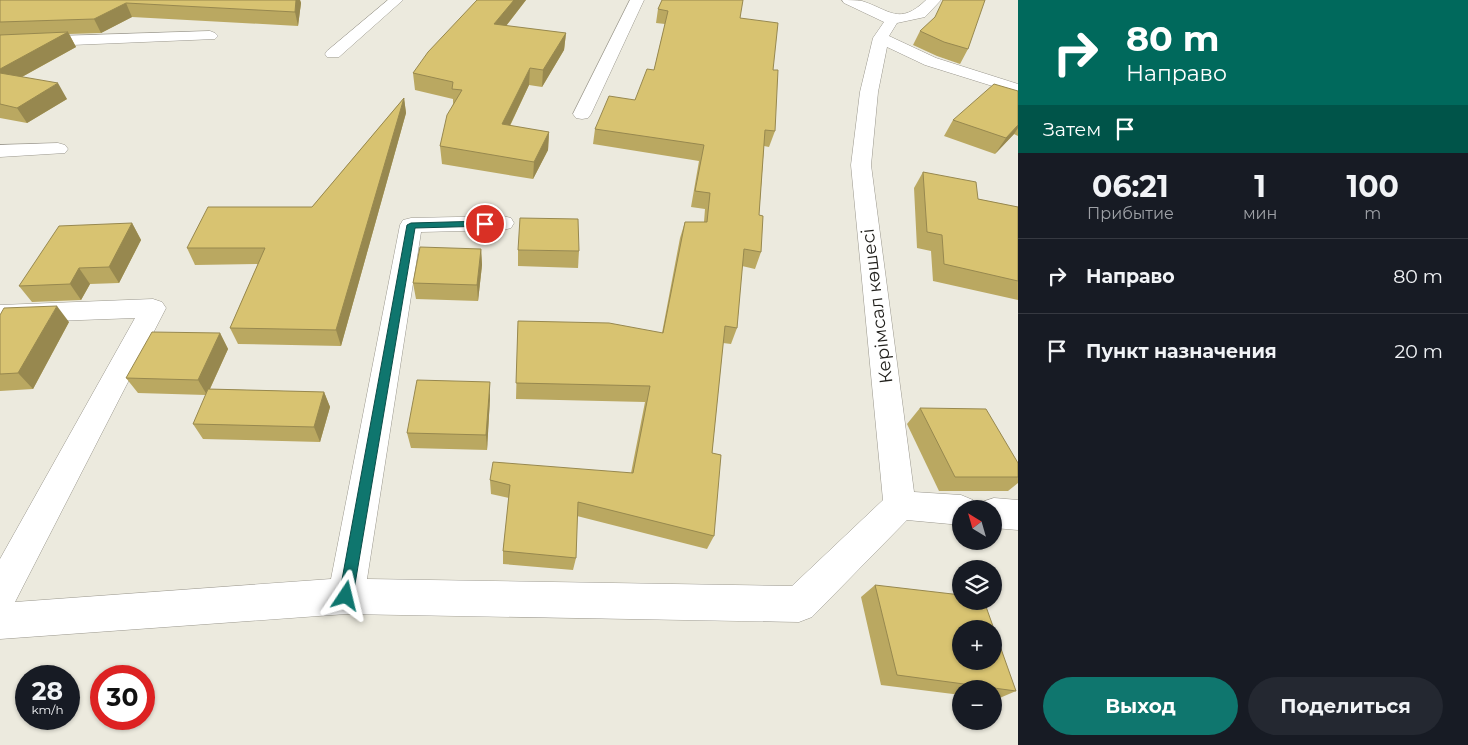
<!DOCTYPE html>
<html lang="ru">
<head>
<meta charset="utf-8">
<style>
	:root { --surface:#171b24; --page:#242831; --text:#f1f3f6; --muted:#9ea1a6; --line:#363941; --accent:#0f766e }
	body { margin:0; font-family:Montserrat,sans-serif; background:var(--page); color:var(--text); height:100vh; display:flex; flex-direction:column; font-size:19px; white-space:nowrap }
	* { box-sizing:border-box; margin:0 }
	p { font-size:16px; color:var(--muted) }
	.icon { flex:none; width:28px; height:28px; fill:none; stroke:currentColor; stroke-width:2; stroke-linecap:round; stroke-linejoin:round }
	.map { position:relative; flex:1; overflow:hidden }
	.details { display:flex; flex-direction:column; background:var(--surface); width:450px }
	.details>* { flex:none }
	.top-card { background:#00695c; color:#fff; overflow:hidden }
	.needle { width:32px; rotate:323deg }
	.buttons { position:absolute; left:952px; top:500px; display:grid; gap:10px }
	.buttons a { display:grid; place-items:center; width:50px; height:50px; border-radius:50%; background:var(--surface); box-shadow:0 1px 4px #0004; font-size:25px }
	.speed { position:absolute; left:15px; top:665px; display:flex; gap:10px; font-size:25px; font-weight:700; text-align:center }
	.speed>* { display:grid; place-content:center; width:65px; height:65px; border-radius:50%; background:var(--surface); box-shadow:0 1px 4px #0004; line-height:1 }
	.speed small { font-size:12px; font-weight:400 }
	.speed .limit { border:8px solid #d22; background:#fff; color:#111 }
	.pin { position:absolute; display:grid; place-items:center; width:42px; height:42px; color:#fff; margin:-21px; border:2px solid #fff; border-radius:50%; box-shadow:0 1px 5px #0007 }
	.me { position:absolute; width:55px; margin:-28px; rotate:10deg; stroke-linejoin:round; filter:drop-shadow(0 0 4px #0008) }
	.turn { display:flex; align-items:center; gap:18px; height:105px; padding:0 25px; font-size:22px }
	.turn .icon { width:65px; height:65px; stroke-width:2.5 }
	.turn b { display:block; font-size:35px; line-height:42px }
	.then { display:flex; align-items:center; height:48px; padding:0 25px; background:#0003; gap:10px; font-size:19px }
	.eta { display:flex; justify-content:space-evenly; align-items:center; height:85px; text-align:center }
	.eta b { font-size:30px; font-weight:700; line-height:35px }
	.primary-button { display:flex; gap:10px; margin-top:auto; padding:10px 25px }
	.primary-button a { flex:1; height:58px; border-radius:30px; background:var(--accent); color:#fff; font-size:20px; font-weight:700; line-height:58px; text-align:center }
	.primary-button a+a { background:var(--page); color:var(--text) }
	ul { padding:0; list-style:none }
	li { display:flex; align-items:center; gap:15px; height:75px; padding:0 25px; border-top:1px solid var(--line) }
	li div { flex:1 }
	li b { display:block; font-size:19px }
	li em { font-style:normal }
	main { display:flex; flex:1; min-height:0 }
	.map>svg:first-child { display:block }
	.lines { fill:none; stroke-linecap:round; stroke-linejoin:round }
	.street-casing { stroke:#9a978d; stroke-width:1 }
	.street { fill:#fff; fill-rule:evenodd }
	.wall { fill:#baa861 }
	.shaded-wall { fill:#97884f }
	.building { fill:#d8c371; stroke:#97884f; fill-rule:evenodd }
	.route { fill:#0f766e; stroke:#0a4d48 }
	.labels { text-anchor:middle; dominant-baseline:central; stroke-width:4.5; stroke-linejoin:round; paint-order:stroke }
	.street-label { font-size:18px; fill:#23221e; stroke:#fff }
</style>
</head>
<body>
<main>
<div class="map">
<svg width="1018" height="745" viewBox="0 0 1018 745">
	<rect width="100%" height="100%" fill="#eceade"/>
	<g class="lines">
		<defs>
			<g id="street">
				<path d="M388 0H403L339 57H327L325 54 327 51Z"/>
				<path d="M630 0H644L591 114 588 118 582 119 576 118 573 114Z"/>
				<path d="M842 0C848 0 856 0 862 1 890 10 899 26 926 0H941L925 17 897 23 889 36 936 58 1018 84V94L925 65 887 47 878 92 871 165 914 492 961 495 973 500 977 509H961V525L907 520 812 617 799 622 346 614 0 639V559L135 318 0 323V305L153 299 162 302 166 308 15 602 331 579 400 225 403 220 411 218 503 216 511 218 514 223 511 228 503 230 421 232 367 579 792 586 883 500 851 165 860 92 873 38 884 22 844 3Z"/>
				<path d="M210 31 215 33 218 36 215 39 0 48V38Z"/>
				<path d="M58 143 65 145 68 149 65 153 0 157V145Z"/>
				<path d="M994 498 1018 500V530L994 528V509H980L982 502Z"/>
			</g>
		</defs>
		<!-- street casing -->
		<use href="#street" class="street-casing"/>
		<!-- street -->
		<use href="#street" class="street"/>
	</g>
	<!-- wall -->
	<g class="wall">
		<path d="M0 0H300L301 3 298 26 132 17 101 33 69 34 76 47 22 77 67 99 27 123 0 118Z"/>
		<path d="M477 0H526L506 26 566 33 564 50 542 87 529 85 510 126 549 132 548 150 533 179 442 164 440 146 453 104V99L415 90 413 73Z"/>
		<path d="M658 9 740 18 773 70 775 131 769 147 764 146 759 215 761 252 755 269 742 266 737 328 731 344 723 343 712 453 714 536 707 549 577 516 576 558 573 570 503 564V551L509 498 491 494 490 480 631 473 645 402 516 399 518 321 662 333 680 238 685 222H704L705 209 691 207 699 161 593 144 595 129 635 100 654 70 665 24 656 23Z"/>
		<path d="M920 31 968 49 960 64 937 56 913 45Z"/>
		<path d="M1018 91V136L1014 134 995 154 944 136 953 120Z"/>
		<path d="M404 98 406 113 341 346 238 344 230 328 258 264 195 265 187 248 312 207Z"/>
		<path d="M923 172 978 199 1018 207V300L933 281 931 251 917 248 914 188Z"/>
		<path d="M132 223 141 240 119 283 90 284 81 300 32 302 19 286Z"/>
		<path d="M481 249 482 265 478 301 416 299 413 283Z"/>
		<path d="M518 250 579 251 578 268 518 266Z"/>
		<path d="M0 315 69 322 33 389 0 391Z"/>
		<path d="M220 333 228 349 210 389 324 392 330 407 320 442 203 439 193 424 206 395 138 393 126 378Z"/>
		<path d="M490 398 487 450 411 448 407 433Z"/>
		<path d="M920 408 1018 463V483L1008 491H939L907 424Z"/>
		<path d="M875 585 1016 691 995 700H994V689H961V695L881 685 861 597Z"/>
	</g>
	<!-- shaded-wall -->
	<g class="shaded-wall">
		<path d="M296 0H300L301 3 298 26 295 12Z"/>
		<path d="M514 0H526L495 40 494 24Z"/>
		<path d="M126 3 132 17 101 33 94 19Z"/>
		<path d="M68 32 76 47 7 85 0 73V69Z"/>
		<path d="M566 33 564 50 542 87 543 70Z"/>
		<path d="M530 68 529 85 502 142V124Z"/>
		<path d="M58 83 67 99 27 123 17 108Z"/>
		<path d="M404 98 406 113 341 346 336 330Z"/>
		<path d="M1018 125V128L1014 134 995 154 1006 138Z"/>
		<path d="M549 132 548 150 533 179 534 162Z"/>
		<path d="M132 223 141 240 119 283 109 267Z"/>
		<path d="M481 249 482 265 478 301 477 285Z"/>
		<path d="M79 268 90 284 81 300 70 284Z"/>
		<path d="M57 306 69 322 33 389 18 373Z"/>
		<path d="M220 333 228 349 207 395 198 380Z"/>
		<path d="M490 382V398L487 450 486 435Z"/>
		<path d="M324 392 330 407 320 442 314 427Z"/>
	</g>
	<!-- building -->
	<g class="building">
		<path d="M0 0H296L295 12 126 3 94 19 0 22Z"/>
		<path d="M477 0H514L494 24 566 33 543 70 530 68 502 124 549 132 534 162 440 146 447 115 462 90 452 89 453 82 413 73 428 52Z"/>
		<path d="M662 0H743L740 18 778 23 773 70H778L775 131 765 130 759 215 763 216 761 252 744 249 737 328 725 326 712 453 721 455 714 536 578 502 576 558 503 551 510 485 490 480 493 462 633 473 650 386 516 383 518 321 609 323 663 333 685 222H707L710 193 695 191 704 145 595 129 609 96 635 100 647 69 654 70 668 11 658 9Z"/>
		<path d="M943 0H985L968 49 944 42 920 31 935 17Z"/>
		<path d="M68 32 0 69V35Z"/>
		<path d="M0 73 58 83 17 108 0 104Z"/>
		<path d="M994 84 1018 91V125L1006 138 953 120Z"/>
		<path d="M404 98 336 330 230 328 265 248H187L208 207H312Z"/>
		<path d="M923 172 976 182 978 199 1018 207V281L944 264 942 235 927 232Z"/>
		<path d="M520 218 578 219 579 251 518 250Z"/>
		<path d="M132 223 109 267 79 268 70 284 19 286 59 226Z"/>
		<path d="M420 247 481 249 477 285 413 283Z"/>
		<path d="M57 306 18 373 0 374V315L4 308Z"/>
		<path d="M152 332 220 333 198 380 126 378Z"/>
		<path d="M417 380 490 382 486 435 407 433Z"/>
		<path d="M208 389 324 392 314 427 193 424Z"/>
		<path d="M920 408 986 409 1018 463V477H955Z"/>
		<path d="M875 585 961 595V601H984L1016 691 897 675ZM961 629H994V661H961Z"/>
	</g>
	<!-- route -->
	<path class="route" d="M485 221 488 222V226L415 228 353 596 351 601 346 603 341 601 339 596 407 225 411 223Z"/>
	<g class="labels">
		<!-- street labels -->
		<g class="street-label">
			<text transform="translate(877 306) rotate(-97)">Керімсал көшесі</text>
		</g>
	</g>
</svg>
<div class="buttons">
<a><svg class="needle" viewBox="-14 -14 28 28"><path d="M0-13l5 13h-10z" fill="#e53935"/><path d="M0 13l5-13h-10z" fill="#9ea1a6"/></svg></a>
<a><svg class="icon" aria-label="layers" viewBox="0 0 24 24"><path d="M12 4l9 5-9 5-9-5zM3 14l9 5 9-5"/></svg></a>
<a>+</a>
<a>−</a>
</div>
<div class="speed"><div>28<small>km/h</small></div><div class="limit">30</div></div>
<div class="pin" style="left:485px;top:224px;background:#d93025"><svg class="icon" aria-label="arrive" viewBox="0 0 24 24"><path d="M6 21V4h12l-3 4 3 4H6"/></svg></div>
<svg class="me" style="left:346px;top:596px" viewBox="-20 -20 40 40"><path d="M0-17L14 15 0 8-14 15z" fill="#0f766e" stroke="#fff" stroke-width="4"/></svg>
</div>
<section class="details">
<div class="top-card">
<div class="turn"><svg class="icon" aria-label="right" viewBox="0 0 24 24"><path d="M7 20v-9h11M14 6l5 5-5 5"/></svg><div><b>80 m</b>Направо</div></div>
<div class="then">Затем<svg class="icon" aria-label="arrive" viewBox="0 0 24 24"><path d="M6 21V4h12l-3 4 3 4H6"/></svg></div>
</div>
<div class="eta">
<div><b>06:21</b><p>Прибытие</p></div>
<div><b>1</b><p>мин</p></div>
<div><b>100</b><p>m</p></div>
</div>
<ul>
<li><svg class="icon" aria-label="right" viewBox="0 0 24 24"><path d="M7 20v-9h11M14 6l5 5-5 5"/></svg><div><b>Направо</b></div><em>80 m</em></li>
<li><svg class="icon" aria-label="arrive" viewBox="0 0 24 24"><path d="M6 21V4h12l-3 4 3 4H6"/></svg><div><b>Пункт назначения</b></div><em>20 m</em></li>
</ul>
<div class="primary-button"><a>Выход</a><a>Поделиться</a></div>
</section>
</main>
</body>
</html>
